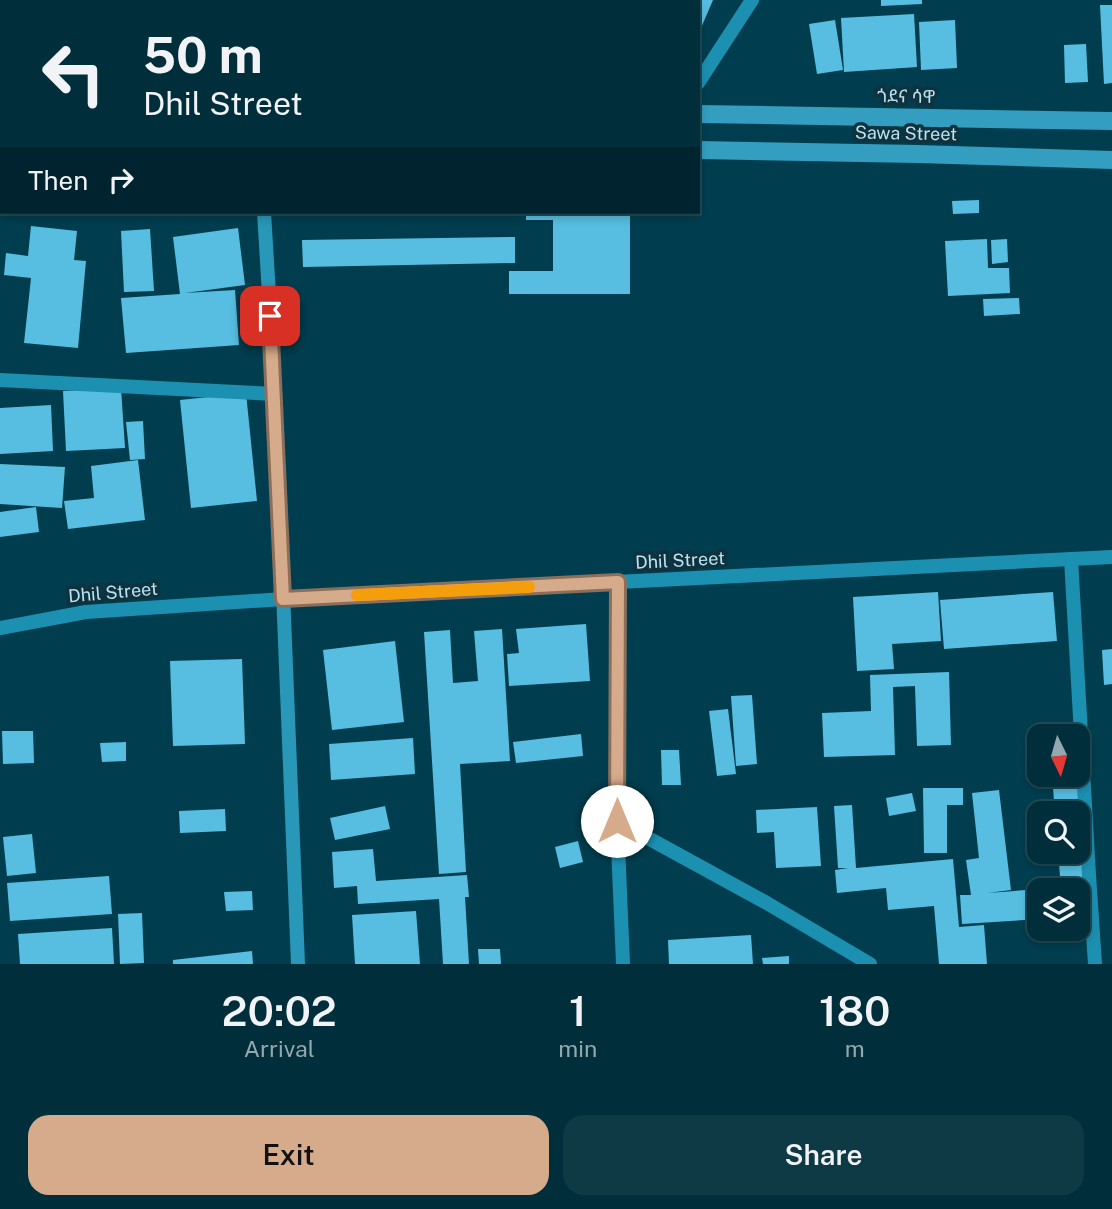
<!DOCTYPE html>
<html lang="en">
<head>
<meta charset="utf-8">
<style>
	:root { --surface:#002e3b; --page:#0e3a46; --text:#f1f3f6; --muted:#95a8af; --line:#224a55; --accent:#d6ab8b }
	body { margin:0; font-family:"Public Sans","Noto Sans Ethiopic",sans-serif; background:var(--page); color:var(--text); height:100vh; display:flex; flex-direction:column; font-size:26px; white-space:nowrap }
	* { box-sizing:border-box; margin:0 }
	p { font-size:23px; color:var(--muted) }
	.icon { flex:none; width:38px; height:38px; fill:none; stroke:currentColor; stroke-width:2; stroke-linecap:round; stroke-linejoin:round }
	.map { position:relative; height:964px; overflow:hidden }
	.drawer { display:flex; flex-direction:column; background:var(--surface); flex:1 }
	.drawer>* { flex:none }
	.guide { position:absolute; left:0px; top:0px; width:700px; height:214px; box-shadow:0 4px 10px #0003,0 0 0 2px var(--line); background:#002e3b; color:var(--text); overflow:hidden }
	.needle { width:46px; rotate:175deg }
	.buttons { position:absolute; left:1027px; top:724px; display:grid; gap:14px }
	.buttons a { display:grid; place-items:center; width:63px; height:63px; border-radius:14px; background:var(--surface); box-shadow:0 4px 10px #0003,0 0 0 2px var(--line); font-size:35px }
	.pin { position:absolute; display:grid; place-items:center; width:60px; height:60px; color:#fff; margin:-30px; border-radius:14px; box-shadow:0 4px 10px #0006 }
	.me { position:absolute; width:77px; margin:-38px; rotate:0deg; stroke-linejoin:round; filter:drop-shadow(0 0 5px #0008) }
	.turn { display:flex; align-items:center; gap:24px; height:147px; padding:0 28px; font-size:32px }
	.turn .icon { width:91px; height:91px; stroke-width:2.5 }
	.turn b { display:block; font-size:49px; line-height:60px }
	.then { display:flex; align-items:center; height:66px; padding:0 28px; background:#0003; gap:14px; font-size:26px }
	.eta { display:flex; justify-content:space-evenly; align-items:center; height:119px; text-align:center }
	.eta b { font-size:42px; font-weight:600; line-height:49px }
	.button { display:flex; gap:14px; margin-top:auto; padding:14px 28px }
	.button a { flex:1; height:80px; border-radius:21px; background:var(--accent); color:#111; font-size:28px; font-weight:600; line-height:80px; text-align:center }
	.button a+a { background:var(--page); color:var(--text) }
	.map>svg:first-child { display:block }
	.building { fill:#57bee1 }
	.lines { fill:none; stroke-linecap:round; stroke-linejoin:round }
	.street { stroke:#1c90b1; stroke-width:14 }
	.secondary { stroke:#2897b8; stroke-width:14 }
	.primary { stroke:#339ebf; stroke-width:18 }
	.route-casing { stroke:#8b6f5a; stroke-width:18 }
	.route { stroke:#d6ab8b; stroke-width:12 }
	.slow { stroke:#f59e0b; stroke-width:12 }
	.labels { text-anchor:middle; dominant-baseline:central; stroke-width:7; stroke-linejoin:round; paint-order:stroke }
	.street-label { font-size:18px; fill:#b6e4f5; stroke:#11313c }
</style>
</head>
<body>
<div class="map">
<svg width="1112" height="964" viewBox="0 0 1112 964">
	<rect width="100%" height="100%" fill="#003e4f"/>
	<!-- building -->
	<g class="building">
		<path d="M698 0H713L698 35Z"/>
		<path d="M881 0H922V4L881 6Z"/>
		<path d="M1100 5H1112V83L1104 84Z"/>
		<path d="M914 14 917 67 844 72 841 18Z"/>
		<path d="M835 20 843 70 817 74 809 24Z"/>
		<path d="M955 20 957 68 921 70 919 22Z"/>
		<path d="M1086 44 1088 82 1065 83 1064 45Z"/>
		<path d="M979 200V213L953 214 952 201Z"/>
		<path d="M526 212H630V294H509V271H553V220H526Z"/>
		<path d="M31 226 77 231 74 260 86 261 78 348 24 343 31 278 4 275 6 253 28 256Z"/>
		<path d="M238 228 245 285 185 293 235 290 239 345 126 353 121 298 180 294 173 237Z"/>
		<path d="M150 229 154 291 124 292 121 231Z"/>
		<path d="M515 237V263L303 267 302 240Z"/>
		<path d="M987 239 988 268H1009L1010 293 948 296 945 241Z"/>
		<path d="M1007 239 1008 262 992 264 991 240Z"/>
		<path d="M1019 298 1020 314 984 316 983 299Z"/>
		<path d="M121 388 125 448 66 451 63 391Z"/>
		<path d="M246 393 257 501 191 508 180 400Z"/>
		<path d="M51 405 53 451 0 454V408Z"/>
		<path d="M143 421 145 459 130 460 126 422Z"/>
		<path d="M138 460 145 520 68 529 64 501 94 498 91 466Z"/>
		<path d="M0 464 65 467 62 508 0 504Z"/>
		<path d="M36 507 39 532 0 537V512Z"/>
		<path d="M938 592 941 641 892 644 894 669 857 671 853 597Z"/>
		<path d="M1053 592 1057 641 944 649 940 600Z"/>
		<path d="M586 624 590 681 509 686 507 654 519 653 516 629Z"/>
		<path d="M502 629 510 761 460 764 466 872 439 874 424 632 450 630 453 683 478 681 474 631Z"/>
		<path d="M395 641 404 722 332 730 323 650Z"/>
		<path d="M1112 649V684L1104 685 1102 650Z"/>
		<path d="M242 659 245 744 173 746 170 661Z"/>
		<path d="M949 672 951 745 917 746 915 686 893 687 895 755 824 757 822 713 871 711 870 675Z"/>
		<path d="M752 695 757 764 736 766 731 696Z"/>
		<path d="M728 709 736 774 717 776 709 711Z"/>
		<path d="M2 731H33L34 763 3 764Z"/>
		<path d="M581 734 583 756 516 763 513 742Z"/>
		<path d="M413 738 415 774 331 780 329 744Z"/>
		<path d="M126 742V761L102 762 100 743Z"/>
		<path d="M661 750H679L681 785H662Z"/>
		<path d="M1052 775H1079L1089 915 1078 916V891H1046V889L1061 888 1058 852H1078V814H1055Z"/>
		<path d="M923 788H963V805H947V853H924Z"/>
		<path d="M999 790 1011 890 987 893 1040 889V919L962 924 960 895H971L966 860 979 858 972 793Z"/>
		<path d="M912 793 916 811 889 816 886 798Z"/>
		<path d="M852 805 856 868 953 859 959 927 984 925 987 964H939L934 906 888 910 886 888 837 893 835 870 848 868H838L834 806Z"/>
		<path d="M385 806 390 829 335 840 330 818Z"/>
		<path d="M817 807 821 866 776 868 774 832 757 833 756 810Z"/>
		<path d="M225 809 226 831 180 833 179 811Z"/>
		<path d="M32 834 36 873 7 876 3 837Z"/>
		<path d="M578 841 583 862 560 868 555 847Z"/>
		<path d="M373 849 376 881 467 875 469 897H465L469 964H443L439 899 358 904 357 886 334 888 332 852Z"/>
		<path d="M109 876 112 914 10 921 7 883Z"/>
		<path d="M252 891 253 910 226 911 224 892Z"/>
		<path d="M416 911 420 964H355L352 915Z"/>
		<path d="M142 913 144 963 120 964 118 914Z"/>
		<path d="M112 928 114 964H20L18 934Z"/>
		<path d="M751 935 753 964H669L668 940Z"/>
		<path d="M478 949H500L501 964H479Z"/>
		<path d="M252 951 253 964H173V960Z"/>
		<path d="M789 956V964H763L762 958Z"/>
	</g>
	<g class="lines">
		<!-- street -->
		<g class="street">
			<path d="M251 0V2"/>
			<path d="M698 83 752 0"/>
			<path d="M0 380 275 394"/>
			<path d="M1071 559 1089 875 1095 964"/>
			<path d="M618 582 617 821 623 964"/>
			<path d="M0 628 86 612 283 599 1112 557"/>
			<path d="M617 821 765 902 870 964"/>
		</g>
		<!-- secondary -->
		<path class="secondary" d="M264 212 275 394 298 964"/>
		<!-- primary -->
		<g class="primary">
			<path d="M0 94H2"/>
			<path d="M698 114 1112 121"/>
			<path d="M0 134H2"/>
			<path d="M698 150 918 154 1112 160"/>
		</g>
	</g>
	<g class="lines">
		<defs>
			<path id="route" d="M270 316 283 599 618 582 617 821"/>
		</defs>
		<!-- route casing -->
		<use href="#route" class="route-casing"/>
		<!-- route -->
		<use href="#route" class="route"/>
		<!-- slow -->
		<path class="slow" d="M357 595 529 587"/>
	</g>
	<g class="labels">
		<!-- street labels -->
		<g class="street-label">
			<text transform="translate(906 96) rotate(1)">ጎደና ሳዋ</text>
			<text transform="translate(906 133) rotate(1)">Sawa Street</text>
			<text transform="translate(680 560) rotate(-3)">Dhil Street</text>
			<text transform="translate(113 592) rotate(-5)">Dhil Street</text>
		</g>
	</g>
</svg>
<div class="buttons">
<a><svg class="needle" viewBox="-14 -14 28 28"><path d="M0-13l5 13h-10z" fill="#e53935"/><path d="M0 13l5-13h-10z" fill="#95a8af"/></svg></a>
<a><svg class="icon" aria-label="search" viewBox="0 0 24 24"><circle cx="10" cy="10" r="6"/><path d="M15 15l6 6"/></svg></a>
<a><svg class="icon" aria-label="layers" viewBox="0 0 24 24"><path d="M12 4l9 5-9 5-9-5zM3 14l9 5 9-5"/></svg></a>
</div>
<div class="pin" style="left:270px;top:316px;background:#d93025"><svg class="icon" aria-label="arrive" viewBox="0 0 24 24"><path d="M6 21V4h12l-3 4 3 4H6"/></svg></div>
<svg class="me" style="left:617px;top:821px" viewBox="-20 -20 40 40"><circle r="19" fill="#fff"/><path d="M0-13L10 11 0 6-10 11z" fill="#d6ab8b"/></svg>
<div class="guide">
<div class="turn"><svg class="icon" aria-label="left" viewBox="0 0 24 24"><path d="M17 20v-9H6M10 6l-5 5 5 5"/></svg><div><b>50 m</b>Dhil Street</div></div>
<div class="then">Then<svg class="icon" aria-label="right" viewBox="0 0 24 24"><path d="M7 20v-9h11M14 6l5 5-5 5"/></svg></div>
</div>
</div>
<section class="drawer">
<div class="eta">
<div><b>20:02</b><p>Arrival</p></div>
<div><b>1</b><p>min</p></div>
<div><b>180</b><p>m</p></div>
</div>
<div class="button"><a>Exit</a><a>Share</a></div>
</section>
</body>
</html>
